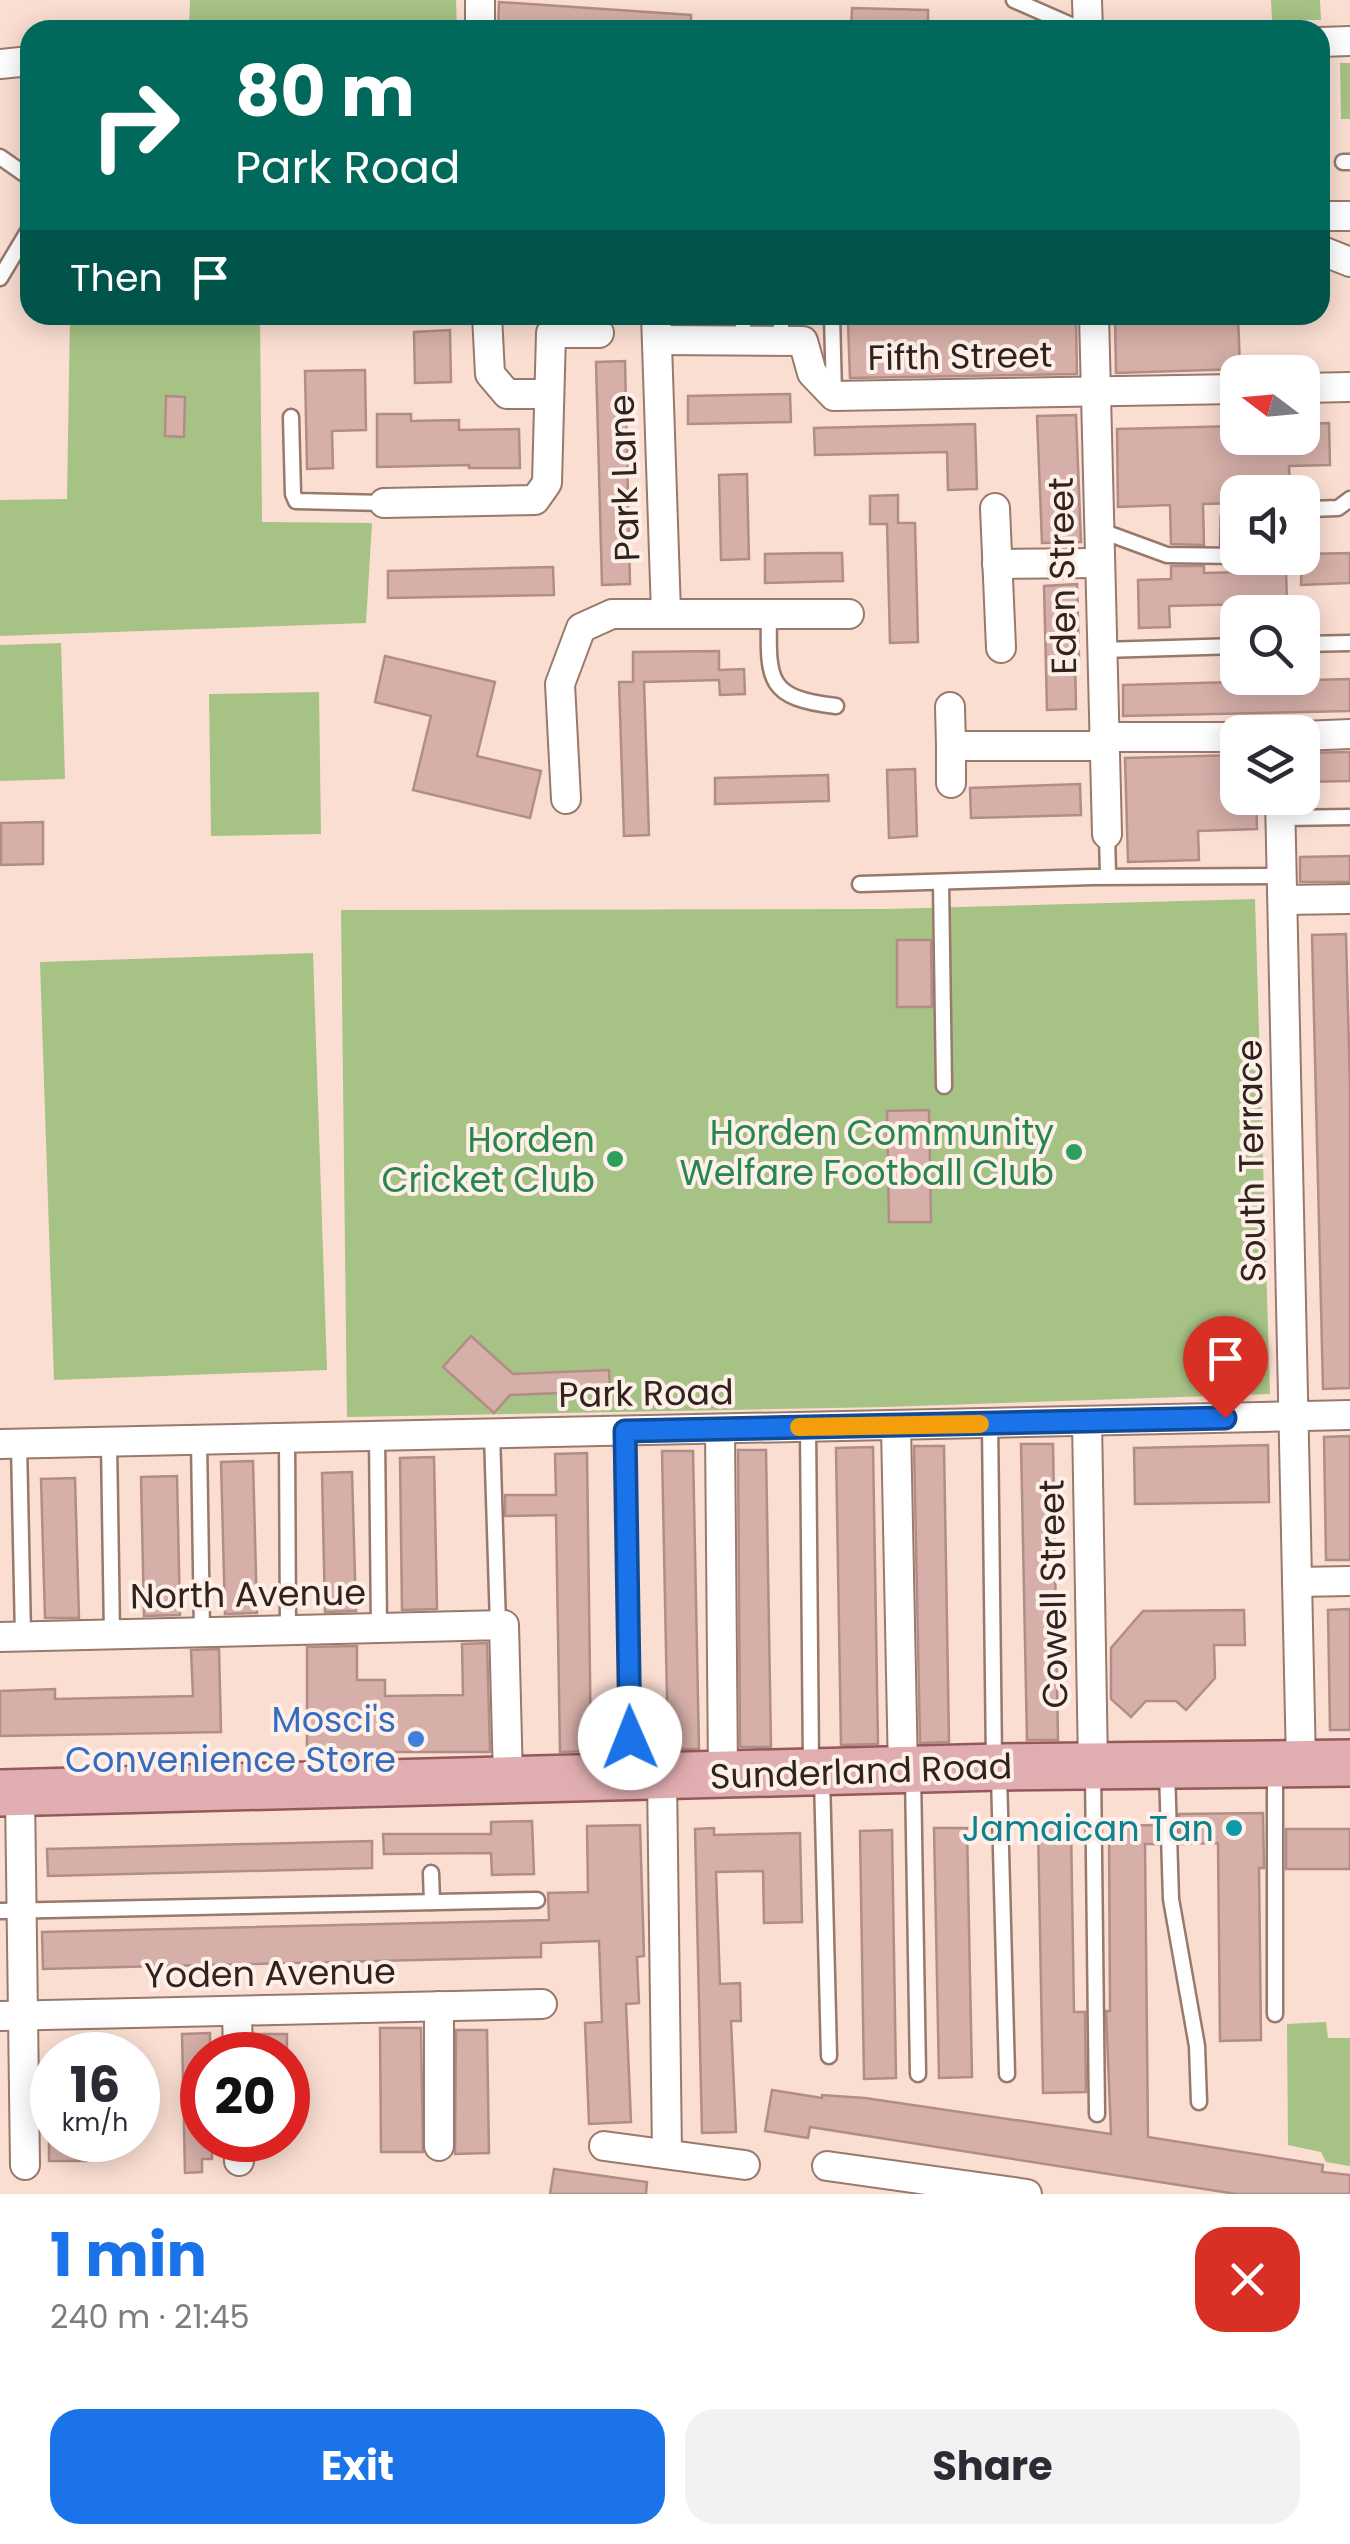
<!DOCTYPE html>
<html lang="en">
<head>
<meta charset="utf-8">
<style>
	:root { --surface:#fff; --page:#f2f2f3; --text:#2b2b33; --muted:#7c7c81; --accent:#1a73e8 }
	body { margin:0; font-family:Poppins,sans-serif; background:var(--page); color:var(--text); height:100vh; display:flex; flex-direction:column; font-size:38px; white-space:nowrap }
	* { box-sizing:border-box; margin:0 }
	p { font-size:32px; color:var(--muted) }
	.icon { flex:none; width:55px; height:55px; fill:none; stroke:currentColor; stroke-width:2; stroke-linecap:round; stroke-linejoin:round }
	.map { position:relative; height:2194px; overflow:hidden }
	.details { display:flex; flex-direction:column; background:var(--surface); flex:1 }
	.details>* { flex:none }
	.hud { position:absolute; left:20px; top:20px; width:1310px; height:305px; border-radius:30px; box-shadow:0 5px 25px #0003; background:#00695c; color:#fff; overflow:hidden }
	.needle { width:65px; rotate:286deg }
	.controls { position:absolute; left:1220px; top:355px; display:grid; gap:20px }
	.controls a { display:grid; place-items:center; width:100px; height:100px; border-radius:20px; background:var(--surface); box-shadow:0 5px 25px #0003; font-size:50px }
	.speed { position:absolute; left:30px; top:2032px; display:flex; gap:20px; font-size:50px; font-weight:700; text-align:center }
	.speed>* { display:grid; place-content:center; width:130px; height:130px; border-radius:50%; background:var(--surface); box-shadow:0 5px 25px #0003; line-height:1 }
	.speed small { font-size:25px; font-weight:400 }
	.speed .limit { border:15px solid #d22; background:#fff; color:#111 }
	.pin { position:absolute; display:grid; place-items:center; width:85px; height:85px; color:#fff; margin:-102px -42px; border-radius:50% 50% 50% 0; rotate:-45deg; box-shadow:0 0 10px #0007 }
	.pin .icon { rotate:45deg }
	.me { position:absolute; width:110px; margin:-55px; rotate:359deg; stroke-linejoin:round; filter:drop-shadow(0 0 8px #0008) }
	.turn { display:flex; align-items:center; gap:35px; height:210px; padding:0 50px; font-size:45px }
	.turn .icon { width:130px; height:130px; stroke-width:2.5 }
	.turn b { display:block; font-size:70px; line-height:85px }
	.then { display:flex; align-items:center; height:95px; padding:0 50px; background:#0003; gap:20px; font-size:38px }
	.round { display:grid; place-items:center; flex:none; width:105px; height:105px; border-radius:30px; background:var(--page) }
	.headline { display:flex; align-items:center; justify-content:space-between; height:170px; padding:0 50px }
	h1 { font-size:60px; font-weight:700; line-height:75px; color:var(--accent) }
	.primary-button { display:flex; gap:20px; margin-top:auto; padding:20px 50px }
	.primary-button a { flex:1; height:115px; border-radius:30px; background:var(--accent); color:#fff; font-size:40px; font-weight:700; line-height:115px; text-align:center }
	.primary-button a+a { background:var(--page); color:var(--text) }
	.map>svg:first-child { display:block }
	.green { fill:#a6c285 }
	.building { fill:#d5afa8; stroke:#b28d87; stroke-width:2.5 }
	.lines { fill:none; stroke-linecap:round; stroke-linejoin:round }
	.service-casing { stroke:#99796b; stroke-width:19 }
	.minor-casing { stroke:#99796b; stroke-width:32 }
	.primary-casing { stroke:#95595b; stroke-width:50 }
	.service { stroke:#fff; stroke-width:14 }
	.minor { stroke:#fff; stroke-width:28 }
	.primary { stroke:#e0adb0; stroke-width:45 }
	.route-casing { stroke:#114b97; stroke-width:25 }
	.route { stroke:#1a73e8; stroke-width:18 }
	.slow { stroke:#f59e0b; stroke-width:18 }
	.leisure-dot { fill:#2e9e5b; stroke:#feefe9; stroke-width:4 }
	.shop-dot { fill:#3f7fe0; stroke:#feefe9; stroke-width:4 }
	.culture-dot { fill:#0f9aa8; stroke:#feefe9; stroke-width:4 }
	.labels { text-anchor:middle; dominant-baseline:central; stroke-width:8; stroke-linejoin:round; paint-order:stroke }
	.street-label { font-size:35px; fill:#30231d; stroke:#feefe9 }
	.leisure-label { font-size:35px; fill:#27864d; stroke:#feefe9; text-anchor:end }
	.shop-label { font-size:35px; fill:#366cbe; stroke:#feefe9; text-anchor:end }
	.culture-label { font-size:35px; fill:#0d838f; stroke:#feefe9; text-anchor:end }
</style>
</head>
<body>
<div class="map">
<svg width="1350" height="2194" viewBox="0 0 1350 2194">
	<rect width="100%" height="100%" fill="#fbded2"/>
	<!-- green -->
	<g class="green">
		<path d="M190 0H456L457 30H225L189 27Z"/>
		<path d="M1271 0H1320L1321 20H1272Z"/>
		<path d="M1340 63H1350V119H1341Z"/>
		<path d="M70 315H260L262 522 372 523 366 623 0 636V500L67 499Z"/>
		<path d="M61 643 65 779 0 781V645Z"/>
		<path d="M319 692 321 834 211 836 209 694Z"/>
		<path d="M1255 899 1270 1394 885 1407 347 1417 341 910 886 909Z"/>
		<path d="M313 953 327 1370 54 1380 40 962Z"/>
		<path d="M1326 2022 1328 2038H1350V2166L1326 2162 1321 2152 1288 2145 1287 2024Z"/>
	</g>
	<!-- building -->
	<g class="building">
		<path d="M499 2 691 15V30H498Z"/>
		<path d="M852 8 928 10V30H851Z"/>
		<path d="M1115 315H1238L1240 369 1116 373Z"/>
		<path d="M1076 317 1077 374 850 378 848 323Z"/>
		<path d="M450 330 451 382 415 383 414 332Z"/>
		<path d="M625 361 630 584 602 585 596 362Z"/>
		<path d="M365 370 366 430 332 431 333 468 307 469 305 371Z"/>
		<path d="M790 394 791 422 688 424V396Z"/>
		<path d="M166 396 185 397 184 437 165 436Z"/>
		<path d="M377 414H411V421L459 420V430L519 429 520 468H469V465L377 467Z"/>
		<path d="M1076 415 1081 542 1042 543 1037 416Z"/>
		<path d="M1329 423 1330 465 1289 466 1290 492H1238V503L1203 504 1204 545 1171 544 1170 505 1118 507 1117 429 1238 426V438H1302V424Z"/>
		<path d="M975 424 977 489 948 490 947 452 815 455 814 428Z"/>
		<path d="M747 474 749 559 721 560 719 475Z"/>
		<path d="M898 495V523H915L918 642 890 643 887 524H870V496Z"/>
		<path d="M816 553H842L843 581 765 583V554Z"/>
		<path d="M1350 553V583L1301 585 1302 554Z"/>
		<path d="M1171 566H1204V573L1286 571 1287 603 1169 606 1170 627 1139 628 1138 580 1171 579Z"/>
		<path d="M553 567 554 595 388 598V571Z"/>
		<path d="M1077 584 1079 658H1075L1076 709 1047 710 1044 586Z"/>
		<path d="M719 651V670L744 669 745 694 720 695 719 680 644 682 649 835 624 836 619 682H633V652Z"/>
		<path d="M385 656 495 682 477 756 541 771 530 818 413 790 431 716 375 702Z"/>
		<path d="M1350 679V711L1123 716V685Z"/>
		<path d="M1350 752V781L1302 782V753Z"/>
		<path d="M1238 755V798H1256L1257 829 1198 831 1199 860 1128 862 1125 758Z"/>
		<path d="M915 769 917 836 889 838 887 770Z"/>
		<path d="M828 775 829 801 715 804V778Z"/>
		<path d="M1080 784 1081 815 971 818 970 788Z"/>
		<path d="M43 822V864L1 865V823Z"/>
		<path d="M1350 856V882H1300V857Z"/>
		<path d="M1346 934 1350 1086V1388L1323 1389 1312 935Z"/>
		<path d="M897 940H931L932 1007H897Z"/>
		<path d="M929 1110 931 1222H889L887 1111Z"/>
		<path d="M471 1336 513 1374 609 1370 610 1391 510 1395 494 1413 443 1367Z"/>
		<path d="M1350 1436V1560H1326L1324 1437Z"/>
		<path d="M1021 1444H1053L1058 1740H1027Z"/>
		<path d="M1268 1445 1269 1502 1135 1504 1134 1448Z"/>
		<path d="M914 1446H944L949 1742 920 1743Z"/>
		<path d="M873 1447 878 1744 841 1745 836 1448Z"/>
		<path d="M738 1450H766L771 1747H740Z"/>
		<path d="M662 1451H693L699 1749H668Z"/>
		<path d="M587 1453 591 1751 560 1752 556 1515 505 1516V1495H556L555 1454Z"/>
		<path d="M434 1457 437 1609 402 1610 400 1458Z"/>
		<path d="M253 1461 257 1613 225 1614 221 1462Z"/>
		<path d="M352 1472 356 1611 325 1612 322 1473Z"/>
		<path d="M177 1476 180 1615 144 1616 141 1477Z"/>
		<path d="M75 1478 79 1618H45L41 1479Z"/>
		<path d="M1350 1609V1730H1330L1328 1610Z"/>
		<path d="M1244 1610 1245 1645H1214L1215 1678 1186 1710 1176 1701H1146L1131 1717 1111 1699V1648L1143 1611Z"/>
		<path d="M487 1643 490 1752H307V1647L357 1646V1680H385V1696L463 1695 462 1644Z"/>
		<path d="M219 1649 221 1732 0 1736V1691L55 1689V1699L193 1696 191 1650Z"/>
		<path d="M1263 1813 1264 1868H1259L1261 2040 1220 2041 1218 1843 1180 1844 1179 1814Z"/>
		<path d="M532 1821 534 1874 492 1875 491 1853 384 1854 383 1834H491V1822Z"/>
		<path d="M640 1825 644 1956 637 1957 639 2003 626 2004 631 2122 589 2124 585 2023 602 2022 599 1941 541 1943V1957L43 1969 42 1932 549 1920 548 1893 588 1892 587 1826Z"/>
		<path d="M1158 1825 1159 1844H1145L1148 2137 1323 2165 1322 2172 1350 2175V2194H1236L810 2127 808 2138 765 2131 772 2090 822 2098V2095L865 2098 1111 2134 1106 2011H1110L1109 1826Z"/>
		<path d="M1038 1827H1071L1074 2012H1085L1086 2092 1043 2093Z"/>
		<path d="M714 1828V1835L800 1833 802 1922 764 1923 763 1871 716 1872 720 1984 740 1983 741 2021H731L736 2132 702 2133 695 1829Z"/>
		<path d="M934 1828H967L972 2077 939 2078Z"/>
		<rect x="1286" y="1829" width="64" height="40"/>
		<path d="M892 1830 896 2078 864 2079 860 1831Z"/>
		<path d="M372 1841V1868L48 1876 47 1849Z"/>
		<path d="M380 2028H421L423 2152H381Z"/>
		<path d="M456 2030H487L489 2153 455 2154Z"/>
		<path d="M210 2033V2055H202V2140H212V2159H202V2172L185 2173 182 2034Z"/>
		<rect x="255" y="2034" width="32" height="21"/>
		<rect x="49" y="2140" width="38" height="21"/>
		<path d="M554 2169 647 2182 646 2194H550Z"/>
	</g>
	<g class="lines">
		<defs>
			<g id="service">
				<path d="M1014 0 1082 30"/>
				<path d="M0 157 30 178"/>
				<path d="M1343 162H1350"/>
				<path d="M0 278 30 228"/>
				<path d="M743 315V341"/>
				<path d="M781 315V341"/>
				<path d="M832 315 834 394"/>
				<path d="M291 417 293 494 296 501 384 503"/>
				<path d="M1310 509 1338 508 1350 499"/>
				<path d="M1099 530 1167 555 1238 556"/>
				<path d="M1228 556 1229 516"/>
				<path d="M769 615C768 680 766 698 836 706"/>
				<path d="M1302 644 1350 643"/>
				<path d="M1102 650 1238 646"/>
				<path d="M1281 818 1350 817"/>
				<path d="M1107 834 1108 876"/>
				<path d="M941 882 944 1086"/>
				<path d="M860 884 1093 877 1282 876"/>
				<path d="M990 1423 994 1761"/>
				<path d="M808 1427 811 1766"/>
				<path d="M625 1431 631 1771"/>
				<path d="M492 1434 498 1625"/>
				<path d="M377 1436 379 1628"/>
				<path d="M287 1438 288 1630"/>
				<path d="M199 1440 202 1632"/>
				<path d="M109 1442 112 1634"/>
				<path d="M19 1444 23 1636"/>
				<path d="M1093 1770 1097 2114"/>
				<path d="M1167 1771 1171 1899 1197 2046 1199 2102"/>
				<path d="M913 1775 918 2074"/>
				<path d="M999 1775 1007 2074"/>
				<path d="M822 1777 829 2056"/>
				<path d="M431 1873 432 1902"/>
				<path d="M0 1911 537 1900"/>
				<path d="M1275 2014V1770"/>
			</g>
			<g id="minor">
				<path d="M480 0V30"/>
				<path d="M1087 0 1088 30"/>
				<path d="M1320 42 1350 41"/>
				<path d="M0 64 30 61"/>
				<path d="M1320 216H1350"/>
				<path d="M1320 250 1350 262"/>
				<path d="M487 315 490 374 507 394H547"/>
				<path d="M656 315 666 613"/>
				<path d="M1094 315 1107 834"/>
				<path d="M657 340 803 341 812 373 834 396 1238 389"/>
				<path d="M1302 388 1350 387"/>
				<path d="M384 503 535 500 547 483 551 333H599"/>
				<path d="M995 508 1001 648"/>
				<path d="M997 564 1099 563"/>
				<path d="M950 707 951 746"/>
				<path d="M1302 736 1350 734"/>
				<path d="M1103 737H1238"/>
				<path d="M951 783V746H1103"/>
				<path d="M1280 798 1301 1764"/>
				<path d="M566 799 560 684 581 628 612 614H849"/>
				<path d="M1283 900 1350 899"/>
				<path d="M1087 1421 1093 1765"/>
				<path d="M896 1426 903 1772"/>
				<path d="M720 1429 723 1774"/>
				<path d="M0 1444 1350 1415"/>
				<path d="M1297 1582 1350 1581"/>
				<path d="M0 1637 504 1625 508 1779"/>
				<path d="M662 1777 667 2154"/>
				<path d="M20 1793 25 2165"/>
				<path d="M237 2011 238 2055"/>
				<path d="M0 2016 542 2004"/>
				<path d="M238 2140 239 2161"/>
				<path d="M439 2146V2006"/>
				<path d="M604 2146 745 2165"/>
				<path d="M827 2166 1027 2194"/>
			</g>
			<path id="primary" d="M0 1793 999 1767 1350 1763"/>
		</defs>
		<!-- service casing -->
		<use href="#service" class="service-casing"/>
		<!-- minor casing -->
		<use href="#minor" class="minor-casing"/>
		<!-- primary casing -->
		<use href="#primary" class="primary-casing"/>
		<!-- service -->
		<use href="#service" class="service"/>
		<!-- minor -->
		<use href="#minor" class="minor"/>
		<!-- primary -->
		<use href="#primary" class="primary"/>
	</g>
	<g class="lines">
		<defs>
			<path id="route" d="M630 1738 625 1431 1225 1418"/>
		</defs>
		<!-- route casing -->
		<use href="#route" class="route-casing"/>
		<!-- route -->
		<use href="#route" class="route"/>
		<!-- slow -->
		<path class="slow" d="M799 1427 980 1424"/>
	</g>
	<!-- markers -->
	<g class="leisure-dot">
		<circle cx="1074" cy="1152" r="10"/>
		<circle cx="615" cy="1159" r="10"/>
	</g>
	<circle class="shop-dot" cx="416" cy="1739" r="10"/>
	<circle class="culture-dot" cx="1234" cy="1828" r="10"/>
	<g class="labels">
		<!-- street labels -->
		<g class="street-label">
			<text transform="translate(960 356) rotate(-1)">Fifth Street</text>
			<text transform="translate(624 478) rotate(-92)">Park Lane</text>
			<text transform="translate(1062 576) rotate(-91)">Eden Street</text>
			<text transform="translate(1251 1161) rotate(-91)">South Terrace</text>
			<text transform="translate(646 1393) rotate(-1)">Park Road</text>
			<text transform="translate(248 1594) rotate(-1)">North Avenue</text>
			<text transform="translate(1053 1594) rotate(-91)">Cowell Street</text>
			<text transform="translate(861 1771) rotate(-2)">Sunderland Road</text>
			<text transform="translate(270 1973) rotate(-1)">Yoden Avenue</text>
		</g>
		<!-- leisure labels -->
		<g class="leisure-label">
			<text x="1054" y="1132">Horden Community<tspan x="1054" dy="40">Welfare Football Club</tspan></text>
			<text x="595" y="1139">Horden<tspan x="595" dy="40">Cricket Club</tspan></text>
		</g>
		<!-- shop labels -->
		<g class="shop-label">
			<text x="396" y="1719">Mosci's<tspan x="396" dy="40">Convenience Store</tspan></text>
		</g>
		<!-- culture labels -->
		<g class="culture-label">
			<text x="1214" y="1828">Jamaican Tan</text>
		</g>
	</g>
</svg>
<div class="controls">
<a><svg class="needle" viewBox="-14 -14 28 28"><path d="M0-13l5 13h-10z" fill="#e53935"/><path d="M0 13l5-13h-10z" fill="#7c7c81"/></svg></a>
<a><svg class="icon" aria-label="sound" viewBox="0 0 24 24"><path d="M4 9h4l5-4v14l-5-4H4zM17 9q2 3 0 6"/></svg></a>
<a><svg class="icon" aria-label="search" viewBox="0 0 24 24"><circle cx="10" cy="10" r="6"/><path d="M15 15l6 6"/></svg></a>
<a><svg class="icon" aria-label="layers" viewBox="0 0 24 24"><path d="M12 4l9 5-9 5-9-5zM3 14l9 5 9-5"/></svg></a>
</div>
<div class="speed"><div>16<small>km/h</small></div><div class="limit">20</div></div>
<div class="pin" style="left:1225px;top:1418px;background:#d93025"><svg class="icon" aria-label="arrive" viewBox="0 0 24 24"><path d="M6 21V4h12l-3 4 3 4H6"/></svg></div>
<svg class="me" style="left:630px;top:1738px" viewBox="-20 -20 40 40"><circle r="19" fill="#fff"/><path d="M0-13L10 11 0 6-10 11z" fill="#1a73e8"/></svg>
<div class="hud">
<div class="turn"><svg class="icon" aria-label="right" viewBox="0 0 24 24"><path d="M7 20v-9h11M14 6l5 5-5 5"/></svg><div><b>80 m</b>Park Road</div></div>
<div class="then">Then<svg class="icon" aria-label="arrive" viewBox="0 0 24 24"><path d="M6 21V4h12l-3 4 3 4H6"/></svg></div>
</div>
</div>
<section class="details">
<div class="headline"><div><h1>1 min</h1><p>240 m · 21:45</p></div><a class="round" style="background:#d93025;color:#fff"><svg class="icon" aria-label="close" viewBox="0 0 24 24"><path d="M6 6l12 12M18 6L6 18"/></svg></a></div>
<div class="primary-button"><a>Exit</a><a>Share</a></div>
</section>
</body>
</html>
